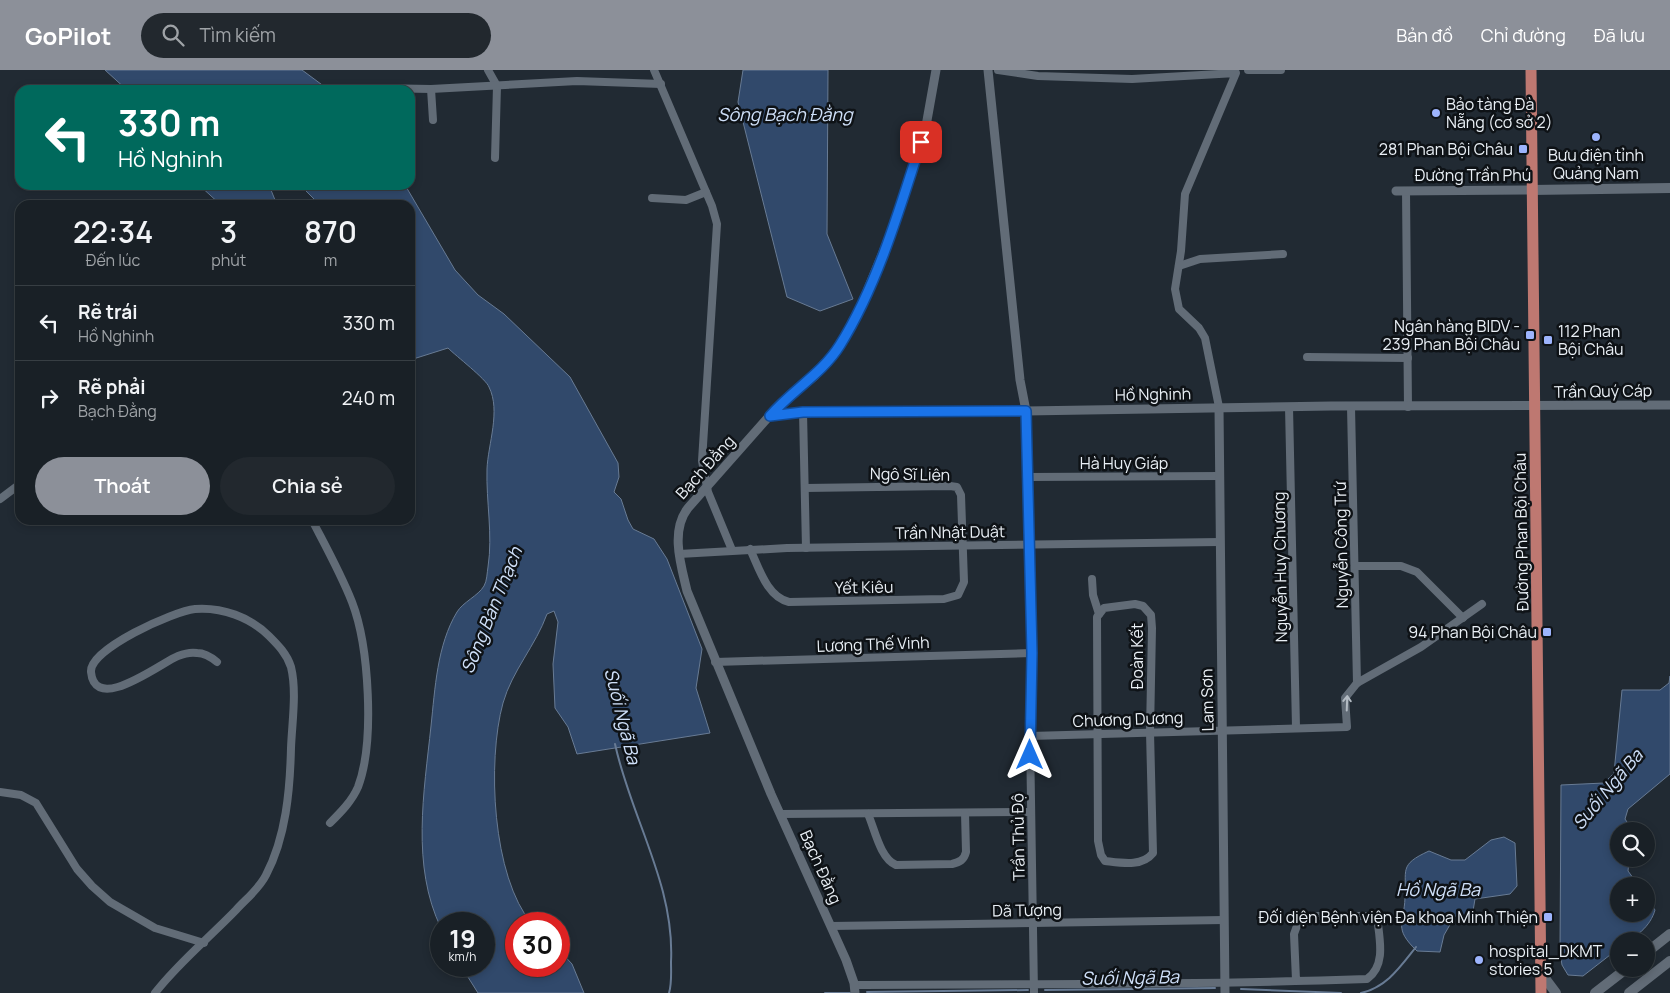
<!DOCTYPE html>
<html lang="vi">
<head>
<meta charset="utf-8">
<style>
	:root { --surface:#192026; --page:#22282e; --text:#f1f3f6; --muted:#9fa3a7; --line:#373e43; --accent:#8c9099 }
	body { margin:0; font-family:Manrope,sans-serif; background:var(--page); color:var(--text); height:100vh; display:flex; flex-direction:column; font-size:19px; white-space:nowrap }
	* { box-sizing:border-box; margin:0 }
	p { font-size:16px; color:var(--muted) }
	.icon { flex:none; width:28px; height:28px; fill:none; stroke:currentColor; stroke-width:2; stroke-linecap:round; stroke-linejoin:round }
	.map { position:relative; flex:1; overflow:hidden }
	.details { position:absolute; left:15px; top:130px; width:400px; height:325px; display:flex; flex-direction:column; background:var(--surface); border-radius:15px; box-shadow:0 2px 8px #0003,0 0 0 1px var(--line) }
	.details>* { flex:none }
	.guide { position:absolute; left:15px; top:15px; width:400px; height:105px; border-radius:15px; box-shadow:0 2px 8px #0003,0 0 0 1px var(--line); background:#00695c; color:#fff; overflow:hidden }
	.fabs { position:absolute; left:1610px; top:752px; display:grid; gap:10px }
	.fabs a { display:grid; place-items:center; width:45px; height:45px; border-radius:50%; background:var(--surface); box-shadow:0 2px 8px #0003,0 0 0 1px var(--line); font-size:25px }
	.speed { position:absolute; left:430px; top:842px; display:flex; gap:10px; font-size:25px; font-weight:700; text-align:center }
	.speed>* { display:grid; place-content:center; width:65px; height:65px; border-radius:50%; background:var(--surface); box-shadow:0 2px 8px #0003,0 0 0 1px var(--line); line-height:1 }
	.speed small { font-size:12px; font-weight:400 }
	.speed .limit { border:8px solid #d22; background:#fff; color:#111 }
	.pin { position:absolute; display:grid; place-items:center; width:42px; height:42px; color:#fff; margin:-21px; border-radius:10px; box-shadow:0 2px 8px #0006 }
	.me { position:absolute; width:55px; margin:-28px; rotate:0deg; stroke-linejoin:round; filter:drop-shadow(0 0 4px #0008) }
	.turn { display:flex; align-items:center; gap:18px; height:105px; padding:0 20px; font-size:22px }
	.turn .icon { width:65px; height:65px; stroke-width:2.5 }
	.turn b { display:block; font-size:35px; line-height:42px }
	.eta { display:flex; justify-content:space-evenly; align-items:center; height:85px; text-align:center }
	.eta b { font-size:30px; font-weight:600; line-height:35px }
	.action { display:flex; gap:10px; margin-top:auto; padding:10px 20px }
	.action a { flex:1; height:58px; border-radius:30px; background:var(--accent); color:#fff; font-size:20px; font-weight:600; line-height:58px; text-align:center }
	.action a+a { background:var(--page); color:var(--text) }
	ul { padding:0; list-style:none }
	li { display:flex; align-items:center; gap:15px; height:75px; padding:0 20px; border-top:1px solid var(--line) }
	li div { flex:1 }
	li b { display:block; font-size:19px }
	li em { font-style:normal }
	header { display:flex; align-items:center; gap:30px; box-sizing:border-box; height:70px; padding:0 25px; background:var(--accent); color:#fff }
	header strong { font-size:24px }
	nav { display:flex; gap:28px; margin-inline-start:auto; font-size:18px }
	.search { width:350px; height:45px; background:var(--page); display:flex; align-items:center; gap:12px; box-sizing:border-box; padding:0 18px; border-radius:28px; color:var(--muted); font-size:19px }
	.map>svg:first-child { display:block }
	.water { fill:#31496b; stroke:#687b94 }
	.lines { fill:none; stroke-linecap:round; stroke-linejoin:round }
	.stream { stroke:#687b94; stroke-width:2 }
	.minor { stroke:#626c77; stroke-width:8 }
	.tertiary { stroke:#626c77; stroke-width:9 }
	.secondary { stroke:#626c77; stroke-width:10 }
	.primary { stroke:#be7871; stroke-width:11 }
	.oneway { stroke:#b3bbc3 }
	.route-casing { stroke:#114b97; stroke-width:12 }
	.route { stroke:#1a73e8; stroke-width:9 }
	.poi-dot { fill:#9db4fd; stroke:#0e1216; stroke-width:2 }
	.labels { text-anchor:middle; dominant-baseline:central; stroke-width:5; stroke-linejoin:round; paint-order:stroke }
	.poi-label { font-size:16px; fill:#e9eff5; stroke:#0e1216; text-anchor:end }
	.street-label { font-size:16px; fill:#e9eff5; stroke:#0e1216 }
	.water-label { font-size:18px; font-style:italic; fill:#cfe0f9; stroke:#0e1216 }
</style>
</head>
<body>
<header>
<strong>GoPilot</strong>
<div class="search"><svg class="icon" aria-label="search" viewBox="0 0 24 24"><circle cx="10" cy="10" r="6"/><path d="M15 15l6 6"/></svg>Tìm kiếm</div>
<nav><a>Bản đồ</a><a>Chỉ đường</a><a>Đã lưu</a></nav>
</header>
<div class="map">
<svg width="1670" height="923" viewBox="0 0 1670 923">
	<rect width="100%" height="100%" fill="#212a33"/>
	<!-- water -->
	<g class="water">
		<path d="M105 0H302L329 20H127Z"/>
		<path d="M743 0H828L827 164 853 229 820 241 787 227 738 32Z"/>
		<path d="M199 115H269L277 135H221Z"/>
		<path d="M300 115H405L455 200 478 225 504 244 570 307 618 393 619 407 614 422 621 429 628 450 633 459 654 469 667 489 702 579 696 618 710 663 577 684 568 657 555 638 553 594 558 552 554 541 547 544C536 575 512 601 503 633 487 691 492 807 532 854H516V896H559V880L572 894 584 923H478L461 896H484V854H441V858C411 796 424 722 431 656 435 619 437 575 457 542 463 532 478 526 484 516 487 511 487 503 488 497 493 464 486 432 487 399 488 374 501 341 489 317 486 309 456 286 448 278L410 290V135H320Z"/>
		<path d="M1670 606V704L1628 739 1625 749 1633 761H1619V789H1632L1629 791 1628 801 1639 816H1619V844H1646V827L1655 840C1651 855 1635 871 1619 871V878L1583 906 1568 905 1562 895 1560 882 1561 715 1604 713 1614 703 1622 620H1660L1669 613Z"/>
		<path d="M1504 767 1515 773 1517 816 1510 824 1475 829 1472 847 1455 846 1444 865 1440 882 1417 881C1393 858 1404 854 1405 828 1407 800 1398 795 1429 781L1451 790H1465L1491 770Z"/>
	</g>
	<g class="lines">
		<!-- stream -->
		<g class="stream">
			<path d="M615 674C631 748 675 815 671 892 671 902 672 913 669 923"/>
			<path d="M1241 919 1341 923"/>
			<path d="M1045 920 1215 918"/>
			<path d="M867 922 1028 920"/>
			<path d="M825 923H850"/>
			<path d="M1361 923C1387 917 1400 897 1416 877"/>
		</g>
		<!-- minor -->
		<g class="minor">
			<path d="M488 0 497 16 495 88"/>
			<path d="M654 0 712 136 717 154 702 391 708 422 732 480"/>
			<path d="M998 0 1038 6 1132 9 1236 3 1185 124 1181 181 1175 219 1179 239 1199 258 1205 268 1219 337"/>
			<path d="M1248 0H1281"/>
			<path d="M375 18 431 19 577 11 661 14"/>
			<path d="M431 19 433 50"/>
			<path d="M1406 121 1408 337"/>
			<path d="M652 128 686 130 706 122"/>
			<path d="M1179 196 1200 189 1283 184"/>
			<path d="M1307 287 1408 288"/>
			<path d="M1289 337 1296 657"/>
			<path d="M1351 337 1357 613"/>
			<path d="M1026 341 1032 583 1030 666 1034 923"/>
			<path d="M803 342 806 478"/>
			<path d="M1028 407 1220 406"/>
			<path d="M0 429 20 414"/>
			<path d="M312 450C326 477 341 504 352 532 369 576 375 672 358 717 352 731 341 742 330 753"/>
			<path d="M750 479C759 498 767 527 789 532L944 529 958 525 964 512 961 425 957 417 950 416 805 418"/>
			<path d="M679 484 787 478 1220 472"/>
			<path d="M1355 496H1401L1417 502 1463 548"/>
			<path d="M1092 509 1093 525 1099 544"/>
			<path d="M1135 534 1143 536 1151 545 1152 558 1150 662 1153 783C1142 797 1122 793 1105 791L1101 785 1098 771 1097 547 1104 538Z"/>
			<path d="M715 592 1032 583"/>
			<path d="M1030 666 1347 657 1345 628 1357 613 1421 577 1482 534"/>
			<path d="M0 722 21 725 36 733 77 799 92 816 110 832 155 858 204 873"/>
			<path d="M781 744 1031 742"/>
			<path d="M868 744C875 760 880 788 896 795L952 794C960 792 964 790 966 782L965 743"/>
			<path d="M831 856 1224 850"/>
			<path d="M854 915C1025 914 1196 915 1367 909 1387 895 1379 867 1377 846H1309L1298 853 1294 864 1296 910"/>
			<path d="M155 923C178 893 210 867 236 840 246 829 259 819 266 805 286 767 290 720 291 678 292 652 297 622 291 597 287 584 278 575 269 566 250 547 222 537 195 539 174 541 89 579 91 602 95 645 162 592 178 586 183 584 191 582 197 583 205 583 211 587 217 592"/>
		</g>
		<!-- tertiary -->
		<g class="tertiary">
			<path d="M988 0 1020 310 1026 341"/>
			<path d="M1396 121 1531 120"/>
			<path d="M1219 337 1225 923"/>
			<path d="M770 346 803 342 1026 341 1331 336 1670 335"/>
			<path d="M855 923 854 913 846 890 771 724 687 521C681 495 670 461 688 438L779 335 815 306 840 275 863 231 895 153 926 56 936 0"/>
		</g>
		<!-- secondary -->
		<g class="secondary">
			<path d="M1531 120 1670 118"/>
			<path d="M1646 883 1670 864"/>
			<path d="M1541 903 1556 923"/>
			<path d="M1595 923 1626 899"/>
			<path d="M1629 923 1670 891"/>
		</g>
		<!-- primary -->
		<path class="primary" d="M1531 0 1541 923"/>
	</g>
	<!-- one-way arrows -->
	<defs><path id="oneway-shaft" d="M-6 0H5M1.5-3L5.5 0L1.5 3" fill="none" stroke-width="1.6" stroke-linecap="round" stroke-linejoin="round" transform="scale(1.25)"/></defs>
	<use class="oneway" href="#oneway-shaft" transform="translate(1347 633) rotate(-88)"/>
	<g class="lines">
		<defs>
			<path id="route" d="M921 72C900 138 877 216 840 275 822 304 792 320 770 346L803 342 1026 341 1032 583 1030 685"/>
		</defs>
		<!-- route casing -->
		<use href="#route" class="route-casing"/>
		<!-- route -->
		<use href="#route" class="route"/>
	</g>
	<!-- markers -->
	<g class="poi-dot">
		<circle cx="1436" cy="43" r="5"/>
		<circle cx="1596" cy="67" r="5"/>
		<rect x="1518" y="74" width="10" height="10" rx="2.5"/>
		<rect x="1525" y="260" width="10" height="10" rx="2.5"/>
		<rect x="1543" y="265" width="10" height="10" rx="2.5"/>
		<rect x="1542" y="557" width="10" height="10" rx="2.5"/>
		<rect x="1543" y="842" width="10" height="10" rx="2.5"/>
		<circle cx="1479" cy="890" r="5"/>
	</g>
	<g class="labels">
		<!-- poi labels -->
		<g class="poi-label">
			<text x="1446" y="34" text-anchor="start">Bảo tàng Đà<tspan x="1446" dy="18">Nẵng (cơ sở 2)</tspan></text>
			<text x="1513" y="79">281 Phan Bội Châu</text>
			<text x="1596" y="85" text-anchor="middle">Bưu điện tỉnh<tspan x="1596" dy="18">Quảng Nam</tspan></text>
			<text x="1520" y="256">Ngân hàng BIDV -<tspan x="1520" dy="18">239 Phan Bội Châu</tspan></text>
			<text x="1558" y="261" text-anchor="start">112 Phan<tspan x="1558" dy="18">Bội Châu</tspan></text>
			<text x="1537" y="562">94 Phan Bội Châu</text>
			<text x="1538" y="847">Đối diện Bệnh viện Đa khoa Minh Thiện</text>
			<text x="1489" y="881" text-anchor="start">hospital_DKMT<tspan x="1489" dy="18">stories 5</tspan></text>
		</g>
		<!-- street labels -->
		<g class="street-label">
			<text x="1473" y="105">Đường Trần Phú</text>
			<text transform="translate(1603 321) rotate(-1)">Trần Quý Cáp</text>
			<text transform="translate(1153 324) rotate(-1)">Hồ Nghinh</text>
			<text x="1124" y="393">Hà Huy Giáp</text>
			<text transform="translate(705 397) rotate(-48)">Bạch Đằng</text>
			<text transform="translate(910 404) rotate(1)">Ngô Sĩ Liên</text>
			<text transform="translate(950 462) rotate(-1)">Trần Nhật Duật</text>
			<text transform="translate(1521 462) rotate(-91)">Đường Phan Bội Châu</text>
			<text transform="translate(1341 475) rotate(-91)">Nguyễn Công Trứ</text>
			<text transform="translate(1280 497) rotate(-91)">Nguyễn Huy Chương</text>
			<text transform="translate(864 517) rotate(-1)">Yết Kiêu</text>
			<text transform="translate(873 574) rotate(-2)">Lương Thế Vinh</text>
			<text transform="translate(1137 586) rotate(-90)">Đoàn Kết</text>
			<text transform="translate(1207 630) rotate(-91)">Lam Sơn</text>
			<text transform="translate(1128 649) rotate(-2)">Chương Dương</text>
			<text transform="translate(1018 767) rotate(-91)">Trần Thủ Độ</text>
			<text transform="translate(821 797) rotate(66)">Bạch Đằng</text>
			<text transform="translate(1027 840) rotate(-1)">Dã Tượng</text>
		</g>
		<!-- water labels -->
		<g class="water-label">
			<text x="785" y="44">Sông Bạch Đằng</text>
			<text transform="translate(491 540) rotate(-68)">Sông Bàn Thạch</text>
			<text transform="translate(623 646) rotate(76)">Suối Ngã Ba</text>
			<text transform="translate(1607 719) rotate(-50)">Suối Ngã Ba</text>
			<text x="1438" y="819">Hồ Ngã Ba</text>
			<text transform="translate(1130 907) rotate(-1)">Suối Ngã Ba</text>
		</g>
	</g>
</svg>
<div class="fabs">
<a><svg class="icon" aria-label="search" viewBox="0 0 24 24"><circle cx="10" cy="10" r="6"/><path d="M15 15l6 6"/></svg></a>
<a>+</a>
<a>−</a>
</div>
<div class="speed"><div>19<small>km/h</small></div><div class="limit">30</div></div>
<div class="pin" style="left:921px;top:72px;background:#d93025"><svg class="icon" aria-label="arrive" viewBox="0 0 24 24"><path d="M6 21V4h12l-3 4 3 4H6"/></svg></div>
<svg class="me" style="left:1030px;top:685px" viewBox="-20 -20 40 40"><path d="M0-17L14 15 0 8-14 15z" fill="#1a73e8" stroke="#fff" stroke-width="4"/></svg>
<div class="guide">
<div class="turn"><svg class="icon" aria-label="left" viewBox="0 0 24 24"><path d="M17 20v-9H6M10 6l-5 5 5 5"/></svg><div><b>330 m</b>Hồ Nghinh</div></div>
</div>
<section class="details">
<div class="eta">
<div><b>22:34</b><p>Đến lúc</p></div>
<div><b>3</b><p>phút</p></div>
<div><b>870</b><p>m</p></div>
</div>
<ul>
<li><svg class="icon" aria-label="left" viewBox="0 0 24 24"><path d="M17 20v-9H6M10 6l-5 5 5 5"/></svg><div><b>Rẽ trái</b><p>Hồ Nghinh</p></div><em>330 m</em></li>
<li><svg class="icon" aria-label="right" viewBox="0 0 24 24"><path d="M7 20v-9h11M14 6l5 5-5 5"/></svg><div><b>Rẽ phải</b><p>Bạch Đằng</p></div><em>240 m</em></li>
</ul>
<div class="action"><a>Thoát</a><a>Chia sẻ</a></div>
</section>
</div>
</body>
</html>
